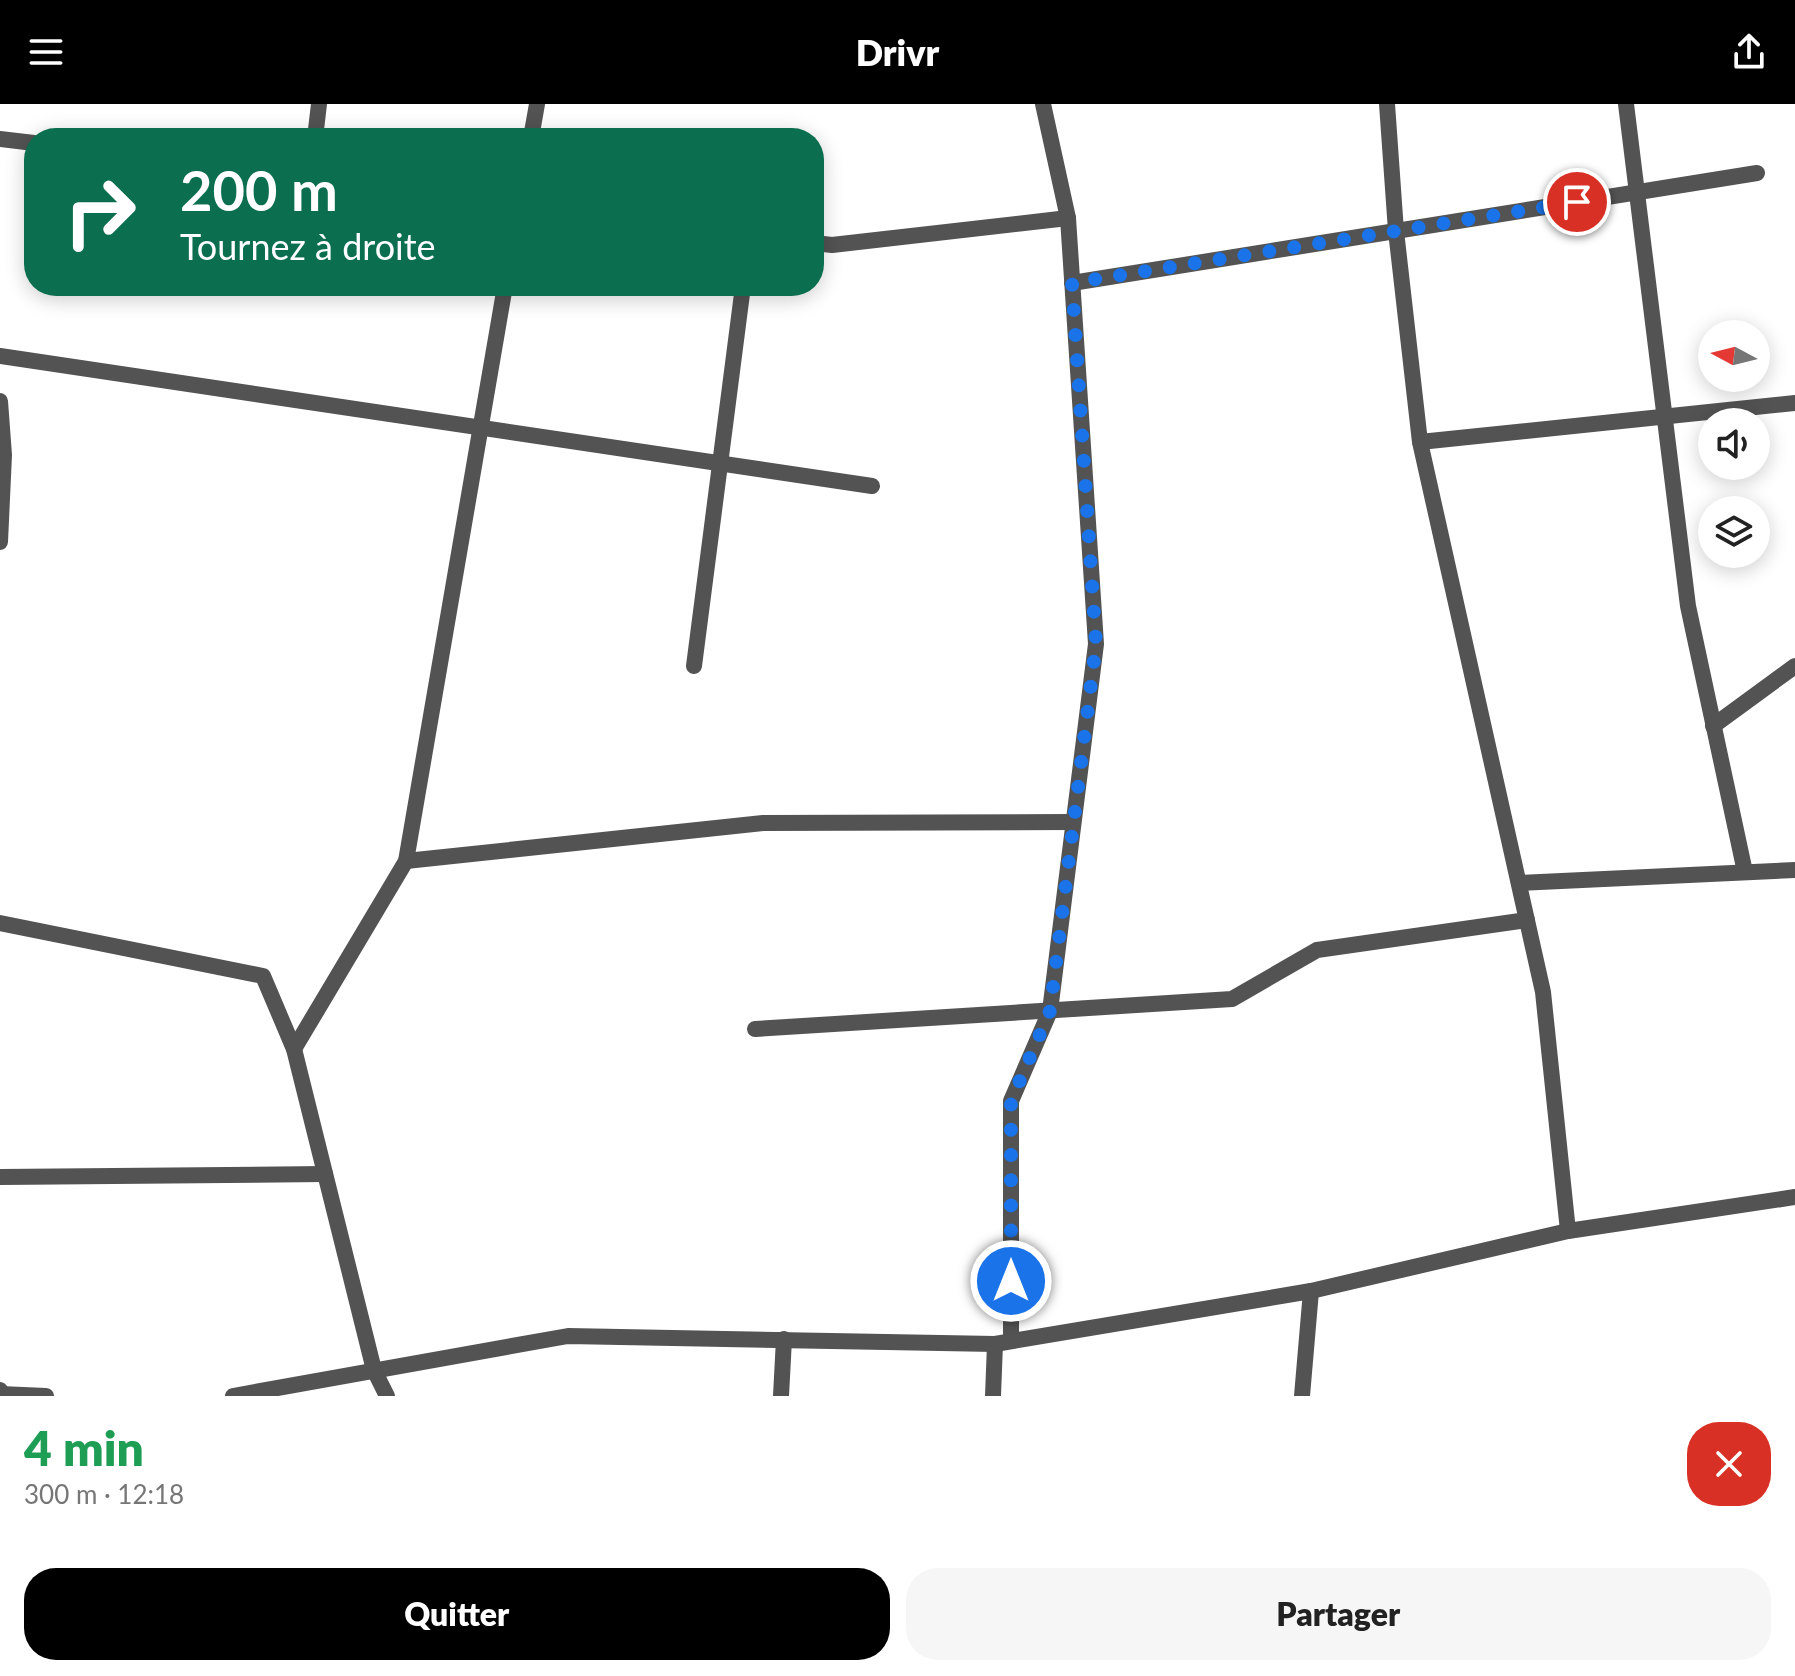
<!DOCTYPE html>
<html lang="fr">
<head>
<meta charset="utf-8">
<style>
	:root { --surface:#fff; --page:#f6f6f6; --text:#222; --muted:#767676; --accent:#000 }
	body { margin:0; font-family:Lato,sans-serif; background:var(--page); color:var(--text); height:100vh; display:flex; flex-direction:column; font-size:30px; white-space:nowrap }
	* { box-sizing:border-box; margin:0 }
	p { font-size:26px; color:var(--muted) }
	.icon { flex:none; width:44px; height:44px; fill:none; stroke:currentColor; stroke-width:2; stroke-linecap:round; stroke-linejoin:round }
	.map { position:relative; height:1292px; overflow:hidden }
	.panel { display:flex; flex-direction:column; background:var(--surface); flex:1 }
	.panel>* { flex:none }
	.hud { position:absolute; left:24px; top:24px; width:800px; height:168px; border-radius:32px; box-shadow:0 4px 20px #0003; background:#0b6e4f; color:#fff; overflow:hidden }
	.needle { width:52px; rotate:277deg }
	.buttons { position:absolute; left:1698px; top:216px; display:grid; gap:16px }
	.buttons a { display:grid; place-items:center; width:72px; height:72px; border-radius:50%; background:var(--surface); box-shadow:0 4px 20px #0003; font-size:40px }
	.pin { position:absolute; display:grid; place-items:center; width:68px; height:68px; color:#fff; margin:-34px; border:4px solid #fff; border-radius:50%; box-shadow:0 2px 8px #0007 }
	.me { position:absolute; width:88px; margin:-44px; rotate:0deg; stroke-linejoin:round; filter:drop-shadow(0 0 6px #0008) }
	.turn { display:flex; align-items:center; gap:28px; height:168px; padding:0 24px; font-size:36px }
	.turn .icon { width:104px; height:104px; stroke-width:2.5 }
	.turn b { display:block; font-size:56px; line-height:68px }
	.round { display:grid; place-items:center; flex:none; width:84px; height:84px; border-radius:32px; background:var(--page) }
	.head { display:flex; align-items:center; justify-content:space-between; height:136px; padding:0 24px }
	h1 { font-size:48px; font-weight:800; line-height:60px; color:#1e9e55 }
	.button { display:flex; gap:16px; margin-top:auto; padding:16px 24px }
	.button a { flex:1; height:92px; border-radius:32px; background:var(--accent); color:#fff; font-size:32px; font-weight:800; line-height:92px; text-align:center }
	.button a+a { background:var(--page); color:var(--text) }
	header { display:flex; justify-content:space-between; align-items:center; height:104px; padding:0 24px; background:var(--accent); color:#fff; font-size:36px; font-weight:800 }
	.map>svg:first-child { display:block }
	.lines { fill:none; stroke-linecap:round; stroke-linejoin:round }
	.minor { stroke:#535353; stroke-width:16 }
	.tertiary { stroke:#535353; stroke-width:16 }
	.route { stroke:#1a73e8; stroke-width:14; stroke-dasharray:0 25.2 }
</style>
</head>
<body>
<header><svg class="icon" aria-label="menu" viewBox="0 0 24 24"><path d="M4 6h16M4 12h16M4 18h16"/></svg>Drivr<svg class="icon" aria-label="share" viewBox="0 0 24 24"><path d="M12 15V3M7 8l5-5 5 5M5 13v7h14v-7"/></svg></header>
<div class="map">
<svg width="1795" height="1292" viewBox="0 0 1795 1292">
	<rect width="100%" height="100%" fill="#fff"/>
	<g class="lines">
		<!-- minor -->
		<g class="minor">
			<path d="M1387 0 1396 127 1420 338 1543 888 1568 1127"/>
			<path d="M1626 0 1688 502 1745 768"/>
			<path d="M315 34 319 0"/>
			<path d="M531 34 537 0"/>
			<path d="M0 35 34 39"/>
			<path d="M814 139 832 141 1068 114"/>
			<path d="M1072 179 1757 69"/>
			<path d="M0 252 872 382"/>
			<path d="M0 297 4 351 0 438"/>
			<path d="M1420 338 1795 299"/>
			<path d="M694 562 743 182"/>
			<path d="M1713 622 1795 562"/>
			<path d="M406 757 763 719 1073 718"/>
			<path d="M1519 779 1795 766"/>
			<path d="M0 819 263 872 294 945 374 1266 387 1292"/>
			<path d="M755 925 1232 895 1317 846 1527 816"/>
			<path d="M294 945 406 757 505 182"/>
			<path d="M0 1073 325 1070"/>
			<path d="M1011 1237V997L1050 907 1096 540 1068 114 1043 0"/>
			<path d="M0 1290 46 1292"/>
			<path d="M233 1292 568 1232 995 1240 1311 1187 1568 1127 1795 1093"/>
			<path d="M781 1292 784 1235"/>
			<path d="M993 1292 995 1240"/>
			<path d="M1302 1292 1311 1187"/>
		</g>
		<!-- tertiary -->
		<path class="tertiary" d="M0 1286 1 1292"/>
	</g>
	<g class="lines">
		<!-- route -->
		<path class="route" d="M1011 1177V997L1050 907 1096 540 1072 179 1577 98"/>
	</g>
</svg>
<div class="buttons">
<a><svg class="needle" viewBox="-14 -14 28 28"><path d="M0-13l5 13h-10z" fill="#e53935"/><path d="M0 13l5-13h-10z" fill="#767676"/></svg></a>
<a><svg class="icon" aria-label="sound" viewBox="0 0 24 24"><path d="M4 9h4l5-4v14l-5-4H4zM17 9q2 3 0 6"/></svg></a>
<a><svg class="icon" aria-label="layers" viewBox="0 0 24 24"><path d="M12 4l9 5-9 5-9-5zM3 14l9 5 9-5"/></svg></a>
</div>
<div class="pin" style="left:1577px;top:98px;background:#d93025"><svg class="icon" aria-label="arrive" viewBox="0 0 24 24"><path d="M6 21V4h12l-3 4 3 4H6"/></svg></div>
<svg class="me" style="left:1011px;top:1177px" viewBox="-20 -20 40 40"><circle r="17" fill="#1a73e8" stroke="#fff" stroke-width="3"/><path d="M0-11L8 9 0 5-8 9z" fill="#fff"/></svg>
<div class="hud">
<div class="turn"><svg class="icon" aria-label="right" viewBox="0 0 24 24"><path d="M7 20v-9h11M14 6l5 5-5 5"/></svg><div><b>200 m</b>Tournez à droite</div></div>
</div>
</div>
<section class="panel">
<div class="head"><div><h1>4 min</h1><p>300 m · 12:18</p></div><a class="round" style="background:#d93025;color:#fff"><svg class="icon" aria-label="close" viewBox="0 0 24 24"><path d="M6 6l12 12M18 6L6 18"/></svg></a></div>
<div class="button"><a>Quitter</a><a>Partager</a></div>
</section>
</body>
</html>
